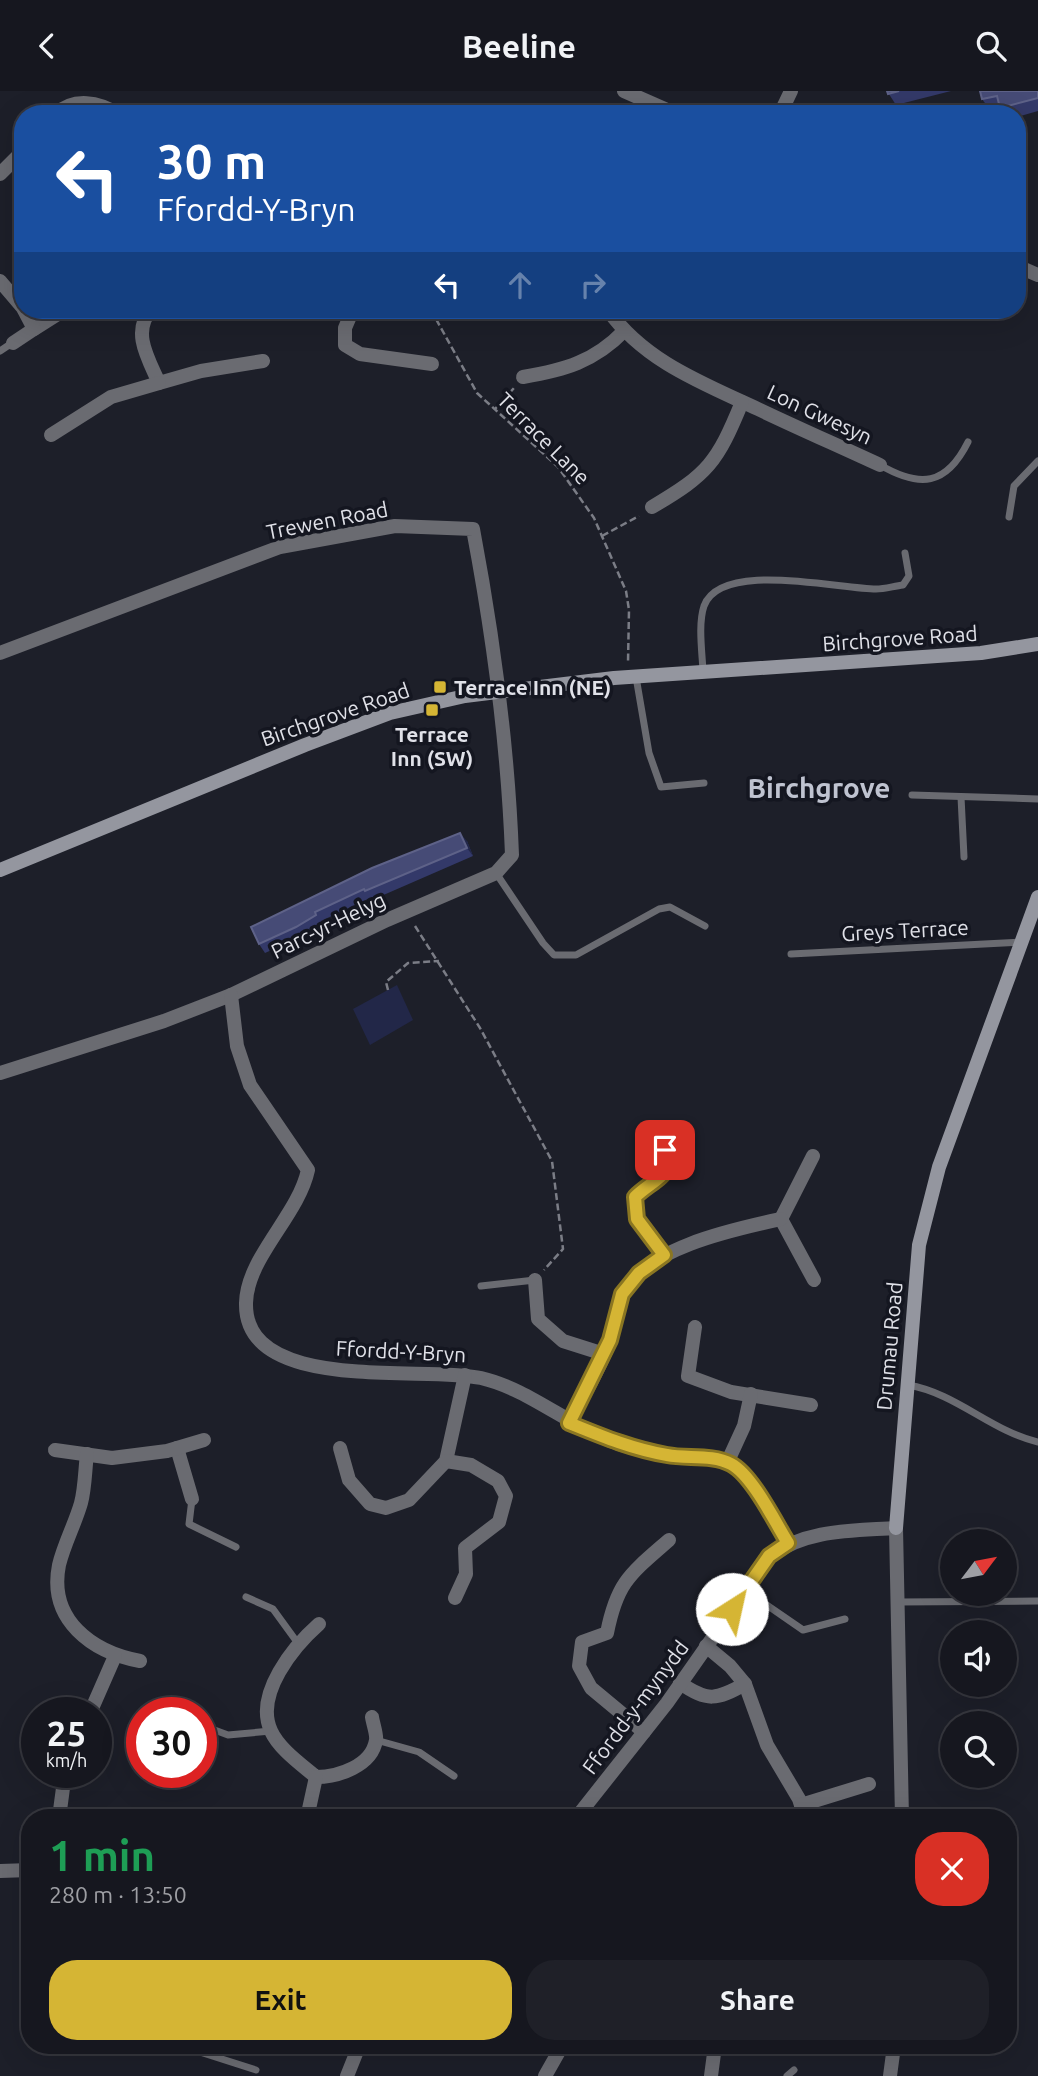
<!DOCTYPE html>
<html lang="en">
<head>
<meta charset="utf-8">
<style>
	:root { --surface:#16171f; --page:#1f2028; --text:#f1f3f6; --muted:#9e9fa4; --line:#35363d; --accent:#d5b534 }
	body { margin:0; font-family:Ubuntu,sans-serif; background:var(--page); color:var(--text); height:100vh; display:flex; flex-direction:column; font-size:26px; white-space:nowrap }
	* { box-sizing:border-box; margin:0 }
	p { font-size:23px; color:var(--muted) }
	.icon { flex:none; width:38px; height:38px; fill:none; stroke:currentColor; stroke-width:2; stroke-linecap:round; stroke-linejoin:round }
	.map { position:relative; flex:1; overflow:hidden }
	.sheet { position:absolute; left:21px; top:1718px; width:996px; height:245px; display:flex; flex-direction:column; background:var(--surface); border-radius:28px; box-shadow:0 7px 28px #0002,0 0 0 2px var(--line) }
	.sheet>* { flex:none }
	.guide { position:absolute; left:14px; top:14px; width:1012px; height:214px; border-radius:28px; box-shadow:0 7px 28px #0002,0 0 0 2px var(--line); background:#1a4fa0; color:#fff; overflow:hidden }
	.needle { width:46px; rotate:58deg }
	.tools { position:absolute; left:940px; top:1438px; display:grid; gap:14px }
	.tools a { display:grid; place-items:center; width:77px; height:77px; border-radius:50%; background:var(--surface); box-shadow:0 7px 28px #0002,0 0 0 2px var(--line); font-size:35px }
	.speed { position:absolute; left:21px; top:1606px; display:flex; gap:14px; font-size:35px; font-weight:700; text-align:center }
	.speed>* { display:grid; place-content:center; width:91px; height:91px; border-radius:50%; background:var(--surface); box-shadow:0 7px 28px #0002,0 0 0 2px var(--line); line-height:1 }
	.speed small { font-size:18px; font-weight:400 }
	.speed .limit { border:10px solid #d22; background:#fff; color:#111 }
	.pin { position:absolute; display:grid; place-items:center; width:60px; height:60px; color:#fff; margin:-30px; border-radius:14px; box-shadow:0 4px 10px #0006 }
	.me { position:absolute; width:77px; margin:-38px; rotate:35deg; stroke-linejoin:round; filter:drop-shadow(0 0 5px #0008) }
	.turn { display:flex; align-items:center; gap:24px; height:147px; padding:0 28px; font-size:32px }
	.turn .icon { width:91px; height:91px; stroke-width:2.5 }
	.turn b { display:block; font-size:49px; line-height:60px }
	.lanes { display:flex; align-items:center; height:66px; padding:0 28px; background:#0003; justify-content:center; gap:35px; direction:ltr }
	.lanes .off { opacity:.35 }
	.round { display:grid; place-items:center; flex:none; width:74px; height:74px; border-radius:28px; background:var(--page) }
	.summary { display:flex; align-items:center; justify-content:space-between; height:119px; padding:0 28px }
	h1 { font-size:42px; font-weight:700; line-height:52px; color:#1e9e55 }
	.cta { display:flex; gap:14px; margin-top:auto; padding:14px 28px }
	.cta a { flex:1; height:80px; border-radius:28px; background:var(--accent); color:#111; font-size:28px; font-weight:700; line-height:80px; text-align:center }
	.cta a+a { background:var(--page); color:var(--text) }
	header { display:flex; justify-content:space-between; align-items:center; height:91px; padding:0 28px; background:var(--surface); font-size:32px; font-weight:700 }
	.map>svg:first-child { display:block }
	.green { fill:#222748 }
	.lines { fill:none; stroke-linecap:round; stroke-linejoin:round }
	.path { stroke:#7b7d86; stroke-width:2.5; stroke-dasharray:7 3.5; stroke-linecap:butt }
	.lane { stroke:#6a6b71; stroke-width:7 }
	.street { stroke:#6a6b71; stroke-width:14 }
	.secondary { stroke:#94969f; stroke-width:14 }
	.wall { fill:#333969 }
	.shaded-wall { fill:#222749 }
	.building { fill:#464b76; stroke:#5e6288; stroke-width:2 }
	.route-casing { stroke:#8a7622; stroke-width:18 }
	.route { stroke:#d5b534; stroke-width:12 }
	.poi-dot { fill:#d5b534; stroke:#141620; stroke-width:2.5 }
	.labels { text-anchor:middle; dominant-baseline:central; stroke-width:7; stroke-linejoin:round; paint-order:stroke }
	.street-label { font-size:21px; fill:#e0e1e8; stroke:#141620 }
	.poi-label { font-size:21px; font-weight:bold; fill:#e0e1e8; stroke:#141620; text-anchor:start }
	.district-label { font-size:28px; font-weight:bold; fill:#bfc3d0; stroke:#141620 }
</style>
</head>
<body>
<header><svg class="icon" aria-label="back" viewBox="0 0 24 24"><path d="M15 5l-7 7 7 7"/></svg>Beeline<svg class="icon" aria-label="search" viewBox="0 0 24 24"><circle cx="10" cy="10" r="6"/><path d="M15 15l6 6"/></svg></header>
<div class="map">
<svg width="1038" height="1985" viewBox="0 0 1038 1985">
	<rect width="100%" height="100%" fill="#1d1f29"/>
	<!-- green -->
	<path class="green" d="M397 894 413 929 370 954 353 918Z"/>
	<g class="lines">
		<!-- path -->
		<g class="path">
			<path d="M431 219 477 302 558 376 594 427 626 500 629 519 628 572"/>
			<path d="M495 318 514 297"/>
			<path d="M602 445 639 425"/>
			<path d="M415 835 480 937 552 1070 563 1158 544 1179"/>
			<path d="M388 899 386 891 408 872 439 870"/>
		</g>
		<!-- lane -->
		<g class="lane">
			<path d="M0 260 12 252"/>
			<path d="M880 374C920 397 946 395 968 351"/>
			<path d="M1009 426 1014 395 1038 370"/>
			<path d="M703 580C702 560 698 533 704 515 721 469 838 498 876 498 885 498 894 495 903 494L909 485 905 462"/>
			<path d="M636 586 649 662 661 696 704 692"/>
			<path d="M912 704 1038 708"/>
			<path d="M961 706 964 766"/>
			<path d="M496 782 543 852 554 864H576L659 818 670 816 705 835"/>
			<path d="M791 863 1021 851"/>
			<path d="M481 1195 535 1189"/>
			<path d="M908 1294C956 1302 991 1340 1038 1351"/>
			<path d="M192 1408 189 1433 236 1456"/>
			<path d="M745 1499 803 1539 845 1528"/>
			<path d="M246 1506 273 1518 297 1551"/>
			<path d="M898 1511 1038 1510"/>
			<path d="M201 1634 228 1644 271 1640"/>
			<path d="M376 1649 419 1661 454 1685"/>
			<path d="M436 1726 437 1727"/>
			<path d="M196 1955 203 1962 256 1979"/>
			<path d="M787 1985 794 1979"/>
		</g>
		<!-- street -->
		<g class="street">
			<path d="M624 0 676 23"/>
			<path d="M56 23C74 6 99 11 118 23"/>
			<path d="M780 23 791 0"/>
			<path d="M0 83 23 60"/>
			<path d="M1017 175 1038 184"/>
			<path d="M0 190 23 217"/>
			<path d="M151 219C131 241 149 269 159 292L201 280 263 270"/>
			<path d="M342 219 351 223 363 219"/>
			<path d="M608 219C644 270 702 292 758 318 798 337 839 355 880 374"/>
			<path d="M351 223 345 237V254L360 263 432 273"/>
			<path d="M34 238 64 219"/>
			<path d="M13 252 34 238 24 219"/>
			<path d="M523 286C564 279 594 271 624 240"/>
			<path d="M51 344 111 306 159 292"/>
			<path d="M652 416C708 383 717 372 742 311"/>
			<path d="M0 562 280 456 395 435 473 438C493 544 508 656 512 764L496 782 387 829 231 904 164 930 0 982"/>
			<path d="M231 904 237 955 250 994 308 1079C298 1125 247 1166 246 1212 244 1304 425 1274 481 1287 533 1299 576 1342 629 1356 642 1360 657 1363 671 1365 690 1368 716 1363 733 1374 754 1388 774 1430 788 1452"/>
			<path d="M813 1065 781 1128 814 1189"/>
			<path d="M664 1164 637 1128 635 1106C647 1094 661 1089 670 1074L665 1059"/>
			<path d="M535 1189 538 1228 563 1250 604 1263"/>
			<path d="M695 1236 688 1285 731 1301 811 1314"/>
			<path d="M569 1332C584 1305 599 1279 610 1251 615 1236 616 1219 622 1204 643 1157 735 1138 781 1128"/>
			<path d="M177 1357 192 1408"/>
			<path d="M340 1357 349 1389 370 1413 386 1417 409 1409 446 1370 465 1284"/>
			<path d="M55 1359 112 1367 167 1360 204 1349"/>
			<path d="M87 1363C85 1379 85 1397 81 1412 75 1433 64 1453 59 1474 48 1529 92 1561 140 1570"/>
			<path d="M446 1370 471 1374 498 1390 506 1405 499 1431 465 1457 466 1483 455 1507"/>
			<path d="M727 1372 744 1335 751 1303"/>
			<path d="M319 1533C294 1555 254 1603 271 1640 279 1658 302 1674 316 1686 338 1686 372 1675 376 1649 377 1643 373 1633 372 1626"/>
			<path d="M706 1555 730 1575 745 1593 767 1654 799 1708 805 1727"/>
			<path d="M680 1592C708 1611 716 1609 745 1593"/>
			<path d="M90 1622 115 1565"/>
			<path d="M644 1641 591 1597 579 1575 582 1551 607 1542C617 1491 630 1483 669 1449"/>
			<path d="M801 1714 869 1693"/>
			<path d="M59 1727 65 1682"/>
			<path d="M307 1727 316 1686"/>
			<path d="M576 1727 667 1612 770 1465C807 1438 852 1440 896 1437L902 1727"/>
			<path d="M0 1780 30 1779"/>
			<path d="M347 1985 359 1955"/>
			<path d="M545 1985 562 1955"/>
			<path d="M711 1985 715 1955"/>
			<path d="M890 1985 894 1955"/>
		</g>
		<!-- secondary -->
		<g class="secondary">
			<path d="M0 779 305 654 390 622 465 605 614 587 981 562 1038 553"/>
			<path d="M896 1437 919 1154 939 1076 1038 806"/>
		</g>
	</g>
	<!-- wall -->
	<g class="wall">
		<path d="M887 0H951L896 14Z"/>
		<path d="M980 0H1038V20L1017 26V23H1004L1000 17 990 19 982 8Z"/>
		<path d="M467 750 473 765 372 809 370 807 321 830 322 833 303 845 265 862 259 853 251 836Z"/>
	</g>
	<!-- shaded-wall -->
	<path class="shaded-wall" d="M460 742 467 750 473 765 467 757Z"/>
	<!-- building -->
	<g class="building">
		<path d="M887 0H899L888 3Z"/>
		<path d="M980 0H1038V7L1000 17 997 5 982 8Z"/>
		<path d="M460 742 467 757 365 800 364 798 315 821 316 824 296 836 259 853 251 836 372 777Z"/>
	</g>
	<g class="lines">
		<defs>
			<path id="route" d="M665 1059 670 1074C661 1089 647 1094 635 1106L637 1128 664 1164 639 1182 622 1203 610 1249 569 1332C601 1345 632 1358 667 1364 687 1368 712 1363 731 1373 752 1384 775 1431 788 1452L769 1465 732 1518"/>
		</defs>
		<!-- route casing -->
		<use href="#route" class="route-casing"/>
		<!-- route -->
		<use href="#route" class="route"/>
	</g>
	<!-- markers -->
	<g class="poi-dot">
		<rect x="433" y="589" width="14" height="14" rx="3.5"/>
		<rect x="425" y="612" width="14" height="14" rx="3.5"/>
	</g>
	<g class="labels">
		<!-- street labels -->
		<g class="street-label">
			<text transform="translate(820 323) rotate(25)">Lon Gwesyn</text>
			<text transform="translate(544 347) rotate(45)">Terrace Lane</text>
			<text transform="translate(327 429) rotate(-11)">Trewen Road</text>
			<text transform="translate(900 547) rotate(-4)">Birchgrove Road</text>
			<text transform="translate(335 623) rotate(-19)">Birchgrove Road</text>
			<text transform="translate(328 834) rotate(-26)">Parc-yr-Helyg</text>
			<text transform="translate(905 839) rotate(-3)">Greys Terrace</text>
			<text transform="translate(889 1255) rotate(-85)">Drumau Road</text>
			<text transform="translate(401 1260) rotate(3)">Ffordd-Y-Bryn</text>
			<text transform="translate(635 1616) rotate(-53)">Ffordd-y-mynydd</text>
		</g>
		<!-- poi labels -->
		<g class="poi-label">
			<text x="454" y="596">Terrace Inn (NE)</text>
			<text x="432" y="643" text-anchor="middle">Terrace<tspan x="432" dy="24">Inn (SW)</tspan></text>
		</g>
		<!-- district labels -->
		<g class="district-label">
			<text x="819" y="696">Birchgrove</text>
		</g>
	</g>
</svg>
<div class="tools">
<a><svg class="needle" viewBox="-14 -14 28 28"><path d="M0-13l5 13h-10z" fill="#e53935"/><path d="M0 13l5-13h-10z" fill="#9e9fa4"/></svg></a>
<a><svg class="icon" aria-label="sound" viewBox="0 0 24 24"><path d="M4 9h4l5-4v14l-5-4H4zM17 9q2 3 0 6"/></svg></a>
<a><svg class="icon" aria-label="search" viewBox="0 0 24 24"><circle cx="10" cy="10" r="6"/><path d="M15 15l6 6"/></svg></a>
</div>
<div class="speed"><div>25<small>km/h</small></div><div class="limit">30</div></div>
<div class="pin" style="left:665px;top:1059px;background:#d93025"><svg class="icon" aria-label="arrive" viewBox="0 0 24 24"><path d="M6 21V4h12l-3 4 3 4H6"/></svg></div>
<svg class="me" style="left:732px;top:1518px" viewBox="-20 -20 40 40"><circle r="19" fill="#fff"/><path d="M0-13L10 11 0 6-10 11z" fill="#d5b534"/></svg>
<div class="guide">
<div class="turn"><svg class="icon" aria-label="left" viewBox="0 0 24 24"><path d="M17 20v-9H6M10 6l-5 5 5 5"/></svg><div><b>30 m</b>Ffordd-Y-Bryn</div></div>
<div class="lanes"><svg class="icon" aria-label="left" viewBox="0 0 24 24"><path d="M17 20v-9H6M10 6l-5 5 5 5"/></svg><svg class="icon off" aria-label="ahead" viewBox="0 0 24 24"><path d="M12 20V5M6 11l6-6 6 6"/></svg><svg class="icon off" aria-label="right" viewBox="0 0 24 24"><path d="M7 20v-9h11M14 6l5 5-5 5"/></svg></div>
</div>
<section class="sheet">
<div class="summary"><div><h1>1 min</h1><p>280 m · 13:50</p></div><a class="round" style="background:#d93025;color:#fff"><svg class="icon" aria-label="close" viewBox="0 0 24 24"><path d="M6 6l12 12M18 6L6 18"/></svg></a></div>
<div class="cta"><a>Exit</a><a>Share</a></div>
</section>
</div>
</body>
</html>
